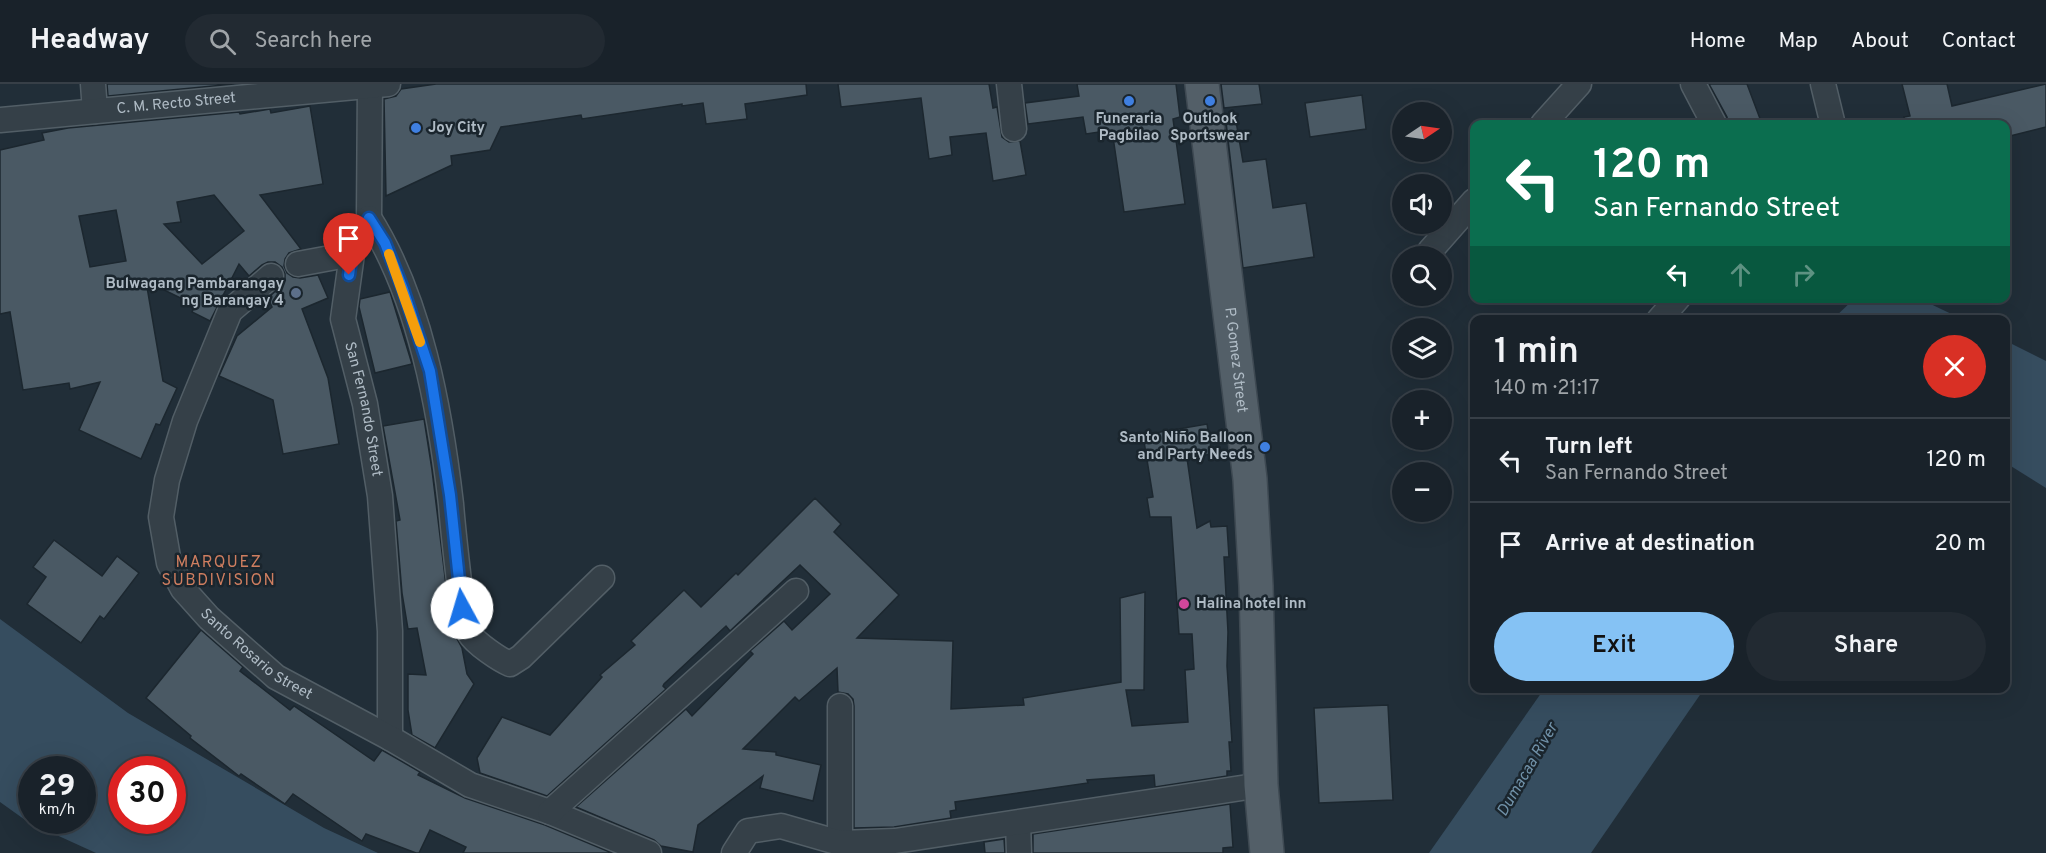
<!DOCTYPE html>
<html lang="en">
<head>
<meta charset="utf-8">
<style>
	:root { --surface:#19222a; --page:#222a32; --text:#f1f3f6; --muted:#9fa4a8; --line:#373f47; --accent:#85c2f4 }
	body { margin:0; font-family:Overpass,sans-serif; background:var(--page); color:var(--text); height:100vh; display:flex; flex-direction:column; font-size:22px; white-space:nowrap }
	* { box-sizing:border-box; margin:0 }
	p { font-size:20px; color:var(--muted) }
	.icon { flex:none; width:33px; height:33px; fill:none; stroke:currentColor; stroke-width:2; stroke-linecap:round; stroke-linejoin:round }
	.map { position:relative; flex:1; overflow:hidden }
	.details { position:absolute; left:1470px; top:231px; width:540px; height:378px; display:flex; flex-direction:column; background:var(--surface); border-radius:12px; box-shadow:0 6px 24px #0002,0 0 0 2px var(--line) }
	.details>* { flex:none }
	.hud { position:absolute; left:1470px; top:36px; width:540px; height:183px; border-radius:12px; box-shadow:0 6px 24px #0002,0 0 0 2px var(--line); background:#0b6e4f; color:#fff; overflow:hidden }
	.needle { width:39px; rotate:77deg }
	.fabs { position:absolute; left:1392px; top:18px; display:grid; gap:12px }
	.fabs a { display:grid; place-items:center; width:60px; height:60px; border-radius:50%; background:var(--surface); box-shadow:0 6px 24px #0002,0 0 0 2px var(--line); font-size:30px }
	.speed { position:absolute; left:18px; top:672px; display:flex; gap:12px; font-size:30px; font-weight:700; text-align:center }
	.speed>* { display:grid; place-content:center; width:78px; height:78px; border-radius:50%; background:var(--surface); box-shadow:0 6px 24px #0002,0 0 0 2px var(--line); line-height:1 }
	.speed small { font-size:15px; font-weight:400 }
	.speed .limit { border:9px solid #d22; background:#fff; color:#111 }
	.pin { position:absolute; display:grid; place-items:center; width:51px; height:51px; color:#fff; margin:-62px -26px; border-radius:50% 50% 50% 0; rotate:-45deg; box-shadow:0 0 6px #0007 }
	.pin .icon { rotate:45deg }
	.me { position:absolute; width:66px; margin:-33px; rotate:354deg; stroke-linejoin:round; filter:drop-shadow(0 0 4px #0008) }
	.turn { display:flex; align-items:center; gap:21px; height:126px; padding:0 24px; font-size:27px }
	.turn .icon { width:78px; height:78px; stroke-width:2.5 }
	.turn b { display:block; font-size:42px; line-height:51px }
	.lanes { display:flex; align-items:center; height:57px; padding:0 24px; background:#0003; justify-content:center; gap:30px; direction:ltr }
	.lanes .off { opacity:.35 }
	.round { display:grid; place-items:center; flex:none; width:63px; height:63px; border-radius:32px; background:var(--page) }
	.summary { display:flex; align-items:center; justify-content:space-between; height:102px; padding:0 24px }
	h1 { font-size:36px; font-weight:600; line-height:45px }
	.button { display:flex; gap:12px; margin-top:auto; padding:12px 24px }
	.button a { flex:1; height:69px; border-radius:36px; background:var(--accent); color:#111; font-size:24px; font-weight:600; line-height:69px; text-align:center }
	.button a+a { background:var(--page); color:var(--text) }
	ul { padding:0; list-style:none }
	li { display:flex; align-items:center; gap:18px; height:84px; padding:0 24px; border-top:2px solid var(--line) }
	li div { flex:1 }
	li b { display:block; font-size:22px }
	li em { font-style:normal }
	header { display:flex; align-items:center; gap:36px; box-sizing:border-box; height:84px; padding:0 30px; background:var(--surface); border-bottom:2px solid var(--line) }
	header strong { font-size:28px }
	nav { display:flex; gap:33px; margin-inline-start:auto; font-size:21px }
	.search { width:420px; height:54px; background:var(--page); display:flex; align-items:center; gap:15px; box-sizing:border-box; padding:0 21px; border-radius:33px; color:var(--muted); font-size:22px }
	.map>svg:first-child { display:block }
	.water { fill:#364d5f; fill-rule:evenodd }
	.building { fill:#4a5964; stroke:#1c272f; stroke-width:1.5; fill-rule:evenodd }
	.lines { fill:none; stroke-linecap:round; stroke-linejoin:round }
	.minor-casing { stroke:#525e66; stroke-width:27 }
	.primary-casing { stroke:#3e4952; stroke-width:36 }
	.minor { stroke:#354048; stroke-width:24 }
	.primary { stroke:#535f68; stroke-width:33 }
	.route-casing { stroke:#114b97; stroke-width:15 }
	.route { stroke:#1a73e8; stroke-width:10 }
	.slow { stroke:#f59e0b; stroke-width:10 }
	.shop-dot { fill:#3f7fe0; stroke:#1a252d; stroke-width:2 }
	.service-dot { fill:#5c6f8a; stroke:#1a252d; stroke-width:2 }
	.hotel-dot { fill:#d1479c; stroke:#1a252d; stroke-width:2 }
	.labels { text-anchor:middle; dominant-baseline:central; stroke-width:5; stroke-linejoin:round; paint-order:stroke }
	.street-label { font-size:15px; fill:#afbbc5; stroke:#1a252d }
	.poi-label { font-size:15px; font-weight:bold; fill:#afbbc5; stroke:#1a252d }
	.neighbourhood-label { font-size:16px; letter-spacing:1.5px; fill:#cf7e60; stroke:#1a252d }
	.water-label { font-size:16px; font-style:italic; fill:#7091a8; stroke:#1a252d }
</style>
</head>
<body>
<header>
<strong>Headway</strong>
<div class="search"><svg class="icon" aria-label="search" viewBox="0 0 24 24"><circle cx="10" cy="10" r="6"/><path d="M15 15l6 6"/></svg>Search here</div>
<nav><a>Home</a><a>Map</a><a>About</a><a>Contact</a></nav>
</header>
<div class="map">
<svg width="2046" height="769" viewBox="0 0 2046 769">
	<rect width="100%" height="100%" fill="#212e38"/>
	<!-- water -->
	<g class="water">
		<path d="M1854 215H1920L1962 235H1833Z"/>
		<path d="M2006 257 2046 277V404L2006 379Z"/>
		<path d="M0 535 128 629 324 744 378 769H96L28 738 0 718ZM32 686H82V736H32ZM122 686H172V736H122Z"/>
		<path d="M1544 605H1704L1591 769H1429Z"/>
	</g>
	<!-- building -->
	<g class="building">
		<path d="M107 0H234L108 12Z"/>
		<path d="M436 0H806L807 11 745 20 747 35 706 40 703 19 682 22V20L582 35 581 31 501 43 490 66 451 72 452 81 386 112 384 15 396 12 401 5Z"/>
		<path d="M838 0H989L993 24 997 23 1002 53 1009 58 1020 57 1026 91 993 97 986 49 950 53 952 71 929 75 921 14 841 23Z"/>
		<path d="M1077 0H1176L1180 33 1173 35 1185 120 1124 128 1112 46 1086 50 1083 33 1028 40 1025 19 1079 12Z"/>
		<path d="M1221 0H1259L1262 20 1224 24Z"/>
		<path d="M1709 0H1747L1762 40H1728L1727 33Z"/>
		<path d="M1902 0H1947L1952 22 2046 0V43L2006 53V40H1905L1904 33 1910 32Z"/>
		<path d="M1362 11 1366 45 1310 53 1305 19Z"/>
		<path d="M310 22 323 100 260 111 301 165 289 169 285 175 284 182 287 189 293 193 300 194 318 191 328 214 302 225 328 294 339 360 283 370 273 316 219 292 237 252 272 223 268 214 281 202 285 196V190L282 183 275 178H268L262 181 249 192 239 180 210 237 192 228 195 221 146 197 163 297 177 304 160 341 156 340 141 375 79 346 100 298 70 305 69 299 23 306 10 228 0 230V66L44 56 42 49 68 44 239 28 240 30 270 25 271 29ZM214 111 244 147 202 180 164 140 181 138 177 118ZM116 126 126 177 90 183 79 132Z"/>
		<path d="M1236 37 1243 78 1266 75 1273 124 1306 119 1314 173 1243 184 1226 38Z"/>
		<path d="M390 208 412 280 375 289 359 223 360 215Z"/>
		<path d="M424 335 432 386 450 534 455 551 462 564 467 590 474 600 435 664 412 651 408 626V590L426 591 417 544 408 545 402 509 396 437 400 436 383 342Z"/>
		<path d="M1207 340 1212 370 1187 374 1197 444 1210 437 1211 443 1227 442 1229 473H1224L1228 548 1227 582 1232 658H1229L1231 687H1227V692L1155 703 1154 691 1087 696 1088 699 955 718 956 726 950 727 951 734 894 743 854 744V622L853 615 848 610 838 608 837 584 799 617 795 613 743 665 776 668V671L821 681 813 717 760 704 763 692 698 741 693 768 661 762 654 756 576 723 686 625 692 632 753 570 750 567 784 537 792 546 830 510 800 481 730 547 726 542 664 600 663 602 666 605 547 712 480 689 477 674 502 633 550 651 602 593 600 591 635 561 631 557 684 506 701 523 736 489 738 491 815 414 841 440 834 448 899 511 857 554 953 557 951 625 1024 621 1023 614 1121 598 1120 514 1145 508 1144 606H1126L1132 642 1188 638 1185 586 1194 585 1192 550H1179L1171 433H1150L1147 414 1153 413 1143 351Z"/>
		<path d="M54 456 102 492 117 472 139 489 104 535 100 532 81 559 27 520 46 493 33 483Z"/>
		<path d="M201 546 243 583 240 587 290 626 294 622 374 677 382 666 420 688 418 691 465 714 545 741 612 769H463L466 763 430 746 419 769H416L366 750 362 757 293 710 285 720 241 690 239 692 190 654 191 652 146 614Z"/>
		<path d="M1388 621 1393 716 1319 719 1314 624Z"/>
		<path d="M1230 720 1233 763 1223 764V769H1033V750Z"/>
		<path d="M1004 755 1005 769H985L984 758Z"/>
	</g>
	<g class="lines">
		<defs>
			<g id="minor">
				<path d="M93 0 95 27"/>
				<path id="s1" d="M370 0 369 134 352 170 343 235 365 320 380 412 390 547V654"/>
				<path d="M1009 0 1014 45"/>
				<path d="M1693 0 1714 40"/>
				<path d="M1823 0 1832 37"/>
				<path id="s2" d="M0 36 388 0"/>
				<path d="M1543 40 1579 0"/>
				<path d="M369 134C420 215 440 325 451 420 453 446 456 471 459 497 461 512 462 537 470 550 475 559 500 576 510 580L521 573 602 494"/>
				<path d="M1430 167 1474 117"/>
				<path d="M298 180 352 170"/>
				<path id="s3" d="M271 192 230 227 185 337 167 396 161 433 169 479 183 505 209 534 276 593 390 654 470 701 550 728 649 769"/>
				<path d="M1659 236 1678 214"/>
				<path d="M550 728 796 507"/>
				<path d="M1018 739 1019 769"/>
				<path d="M840 759V622"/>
				<path d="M734 769 748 747 781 742 840 759 895 757 1261 701"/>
			</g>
			<g id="primary">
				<path id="s4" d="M1202 0 1250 395 1256 502 1261 701 1267 769"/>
			</g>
		</defs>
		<!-- minor casing -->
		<use href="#minor" class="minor-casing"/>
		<!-- primary casing -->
		<use href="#primary" class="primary-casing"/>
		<!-- minor -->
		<use href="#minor" class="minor"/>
		<!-- primary -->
		<use href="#primary" class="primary"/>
	</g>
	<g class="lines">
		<defs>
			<path id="route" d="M349 191 352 170 369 134 385 159 403 205 430 287 450 411 462 524"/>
		</defs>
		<!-- route casing -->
		<use href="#route" class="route-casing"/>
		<!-- route -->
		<use href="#route" class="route"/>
		<!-- slow -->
		<path class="slow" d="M389 170 420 258"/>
	</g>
	<!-- markers -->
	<g class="shop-dot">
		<circle cx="1129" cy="17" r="6"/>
		<circle cx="1210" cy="17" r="6"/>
		<circle cx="416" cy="44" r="6"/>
		<circle cx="1265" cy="363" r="6"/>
	</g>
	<circle class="service-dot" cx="296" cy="209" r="6"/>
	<circle class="hotel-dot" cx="1184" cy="520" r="6"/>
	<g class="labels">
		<!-- street labels -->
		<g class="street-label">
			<text stroke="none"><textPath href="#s2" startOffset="177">C. M. Recto Street</textPath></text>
			<text stroke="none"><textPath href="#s4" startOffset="278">P. Gomez Street</textPath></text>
			<text stroke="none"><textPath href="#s1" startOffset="332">San Fernando Street</textPath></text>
			<text stroke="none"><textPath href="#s3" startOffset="447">Santo Rosario Street</textPath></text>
		</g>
		<!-- poi labels -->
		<g class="poi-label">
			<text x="1129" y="35">Funeraria<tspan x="1129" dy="17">Pagbilao</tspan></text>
			<text x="1210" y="35">Outlook<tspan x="1210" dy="17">Sportswear</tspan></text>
			<text x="428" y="44" text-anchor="start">Joy City</text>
			<text x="284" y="200" text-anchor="end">Bulwagang Pambarangay<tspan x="284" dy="17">ng Barangay 4</tspan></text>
			<text x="1253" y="354" text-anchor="end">Santo Niño Balloon<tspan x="1253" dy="17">and Party Needs</tspan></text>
			<text x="1196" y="520" text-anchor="start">Halina hotel inn</text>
		</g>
		<!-- neighbourhood labels -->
		<g class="neighbourhood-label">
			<text x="219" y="479">MARQUEZ<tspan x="219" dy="18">SUBDIVISION</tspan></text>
		</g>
		<!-- water labels -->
		<g class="water-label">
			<text transform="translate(1528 686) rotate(-60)">Dumacaa River</text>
		</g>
	</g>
</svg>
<div class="fabs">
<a><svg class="needle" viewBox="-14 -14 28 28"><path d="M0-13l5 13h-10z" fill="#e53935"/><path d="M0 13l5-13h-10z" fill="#9fa4a8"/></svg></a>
<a><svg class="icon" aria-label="sound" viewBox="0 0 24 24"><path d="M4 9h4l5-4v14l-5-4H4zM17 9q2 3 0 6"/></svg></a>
<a><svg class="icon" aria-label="search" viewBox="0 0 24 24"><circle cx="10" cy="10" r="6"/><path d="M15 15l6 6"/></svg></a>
<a><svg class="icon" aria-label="layers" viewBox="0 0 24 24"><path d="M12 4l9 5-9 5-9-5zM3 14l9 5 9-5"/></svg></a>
<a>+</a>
<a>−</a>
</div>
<div class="speed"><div>29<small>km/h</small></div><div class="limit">30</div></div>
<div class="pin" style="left:349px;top:191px;background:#d93025"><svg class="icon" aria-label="arrive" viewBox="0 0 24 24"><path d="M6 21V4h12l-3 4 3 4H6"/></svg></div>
<svg class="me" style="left:462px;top:524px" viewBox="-20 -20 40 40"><circle r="19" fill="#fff"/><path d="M0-13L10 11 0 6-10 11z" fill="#1a73e8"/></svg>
<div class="hud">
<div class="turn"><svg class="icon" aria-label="left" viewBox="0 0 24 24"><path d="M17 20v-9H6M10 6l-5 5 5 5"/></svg><div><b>120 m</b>San Fernando Street</div></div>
<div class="lanes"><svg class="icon" aria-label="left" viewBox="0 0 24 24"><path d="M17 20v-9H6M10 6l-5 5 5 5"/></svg><svg class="icon off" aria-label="ahead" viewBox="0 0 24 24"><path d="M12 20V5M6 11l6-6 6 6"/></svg><svg class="icon off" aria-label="right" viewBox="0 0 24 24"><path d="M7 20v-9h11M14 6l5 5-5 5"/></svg></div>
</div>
<section class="details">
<div class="summary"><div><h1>1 min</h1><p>140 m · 21:17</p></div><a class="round" style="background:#d93025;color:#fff"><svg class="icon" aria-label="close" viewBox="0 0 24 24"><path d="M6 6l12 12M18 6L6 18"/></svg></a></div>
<ul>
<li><svg class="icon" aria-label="left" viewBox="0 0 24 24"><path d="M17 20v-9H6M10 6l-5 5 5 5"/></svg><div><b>Turn left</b><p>San Fernando Street</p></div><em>120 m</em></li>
<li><svg class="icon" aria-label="arrive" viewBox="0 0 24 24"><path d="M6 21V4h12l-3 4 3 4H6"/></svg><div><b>Arrive at destination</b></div><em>20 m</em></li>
</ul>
<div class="button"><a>Exit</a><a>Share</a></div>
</section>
</div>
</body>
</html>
